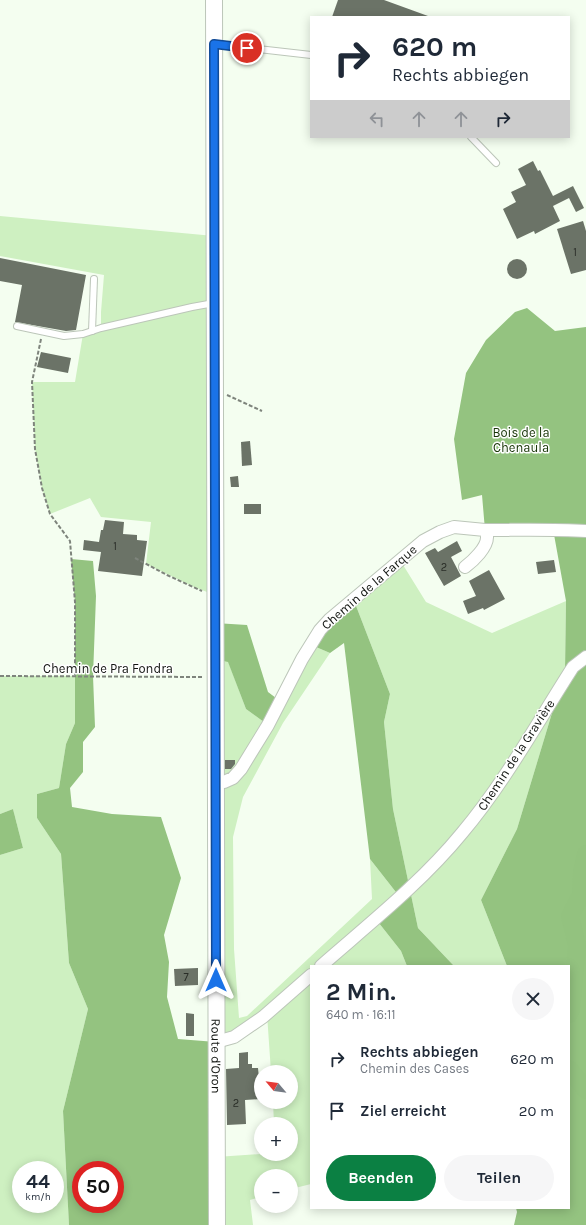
<!DOCTYPE html>
<html lang="de">
<head>
<meta charset="utf-8">
<style>
	:root { --surface:#fff; --page:#f6f6f7; --text:#1f2937; --muted:#747a83; --accent:#0b8043 }
	body { margin:0; font-family:Karla,sans-serif; background:var(--page); color:var(--text); height:100vh; display:flex; flex-direction:column; font-size:15px; white-space:nowrap }
	* { box-sizing:border-box; margin:0 }
	p { font-size:13px; color:var(--muted) }
	.icon { flex:none; width:22px; height:22px; fill:none; stroke:currentColor; stroke-width:2; stroke-linecap:round; stroke-linejoin:round }
	.map { position:relative; flex:1; overflow:hidden }
	.panel { position:absolute; left:310px; top:965px; width:260px; height:244px; display:flex; flex-direction:column; background:var(--surface); border-radius:0px; box-shadow:0 2px 10px #0003 }
	.panel>* { flex:none }
	.top-card { position:absolute; left:310px; top:16px; width:260px; height:122px; border-radius:0px; box-shadow:0 2px 10px #0003; background:#fff; color:var(--text); overflow:hidden }
	.needle { width:26px; rotate:299deg }
	.fabs { position:absolute; left:254px; top:1065px; display:grid; gap:8px }
	.fabs a { display:grid; place-items:center; width:44px; height:44px; border-radius:50%; background:var(--surface); box-shadow:0 2px 10px #0003; font-size:20px }
	.speed { position:absolute; left:12px; top:1161px; display:flex; gap:8px; font-size:20px; font-weight:700; text-align:center }
	.speed>* { display:grid; place-content:center; width:52px; height:52px; border-radius:50%; background:var(--surface); box-shadow:0 2px 10px #0003; line-height:1 }
	.speed small { font-size:10px; font-weight:400 }
	.speed .limit { border:6px solid #d22; background:#fff; color:#111 }
	.pin { position:absolute; display:grid; place-items:center; width:34px; height:34px; color:#fff; margin:-17px; border:2px solid #fff; border-radius:50%; box-shadow:0 1px 4px #0007 }
	.me { position:absolute; width:44px; margin:-22px; rotate:0deg; stroke-linejoin:round; filter:drop-shadow(0 0 3px #0008) }
	.turn { display:flex; align-items:center; gap:14px; height:84px; padding:0 16px; font-size:18px }
	.turn .icon { width:52px; height:52px; stroke-width:2.5 }
	.turn b { display:block; font-size:28px; line-height:34px }
	.lanes { display:flex; align-items:center; height:38px; padding:0 16px; background:#0003; justify-content:center; gap:20px; direction:ltr }
	.lanes .off { opacity:.35 }
	.round { display:grid; place-items:center; flex:none; width:42px; height:42px; border-radius:21px; background:var(--page) }
	.overview { display:flex; align-items:center; justify-content:space-between; height:68px; padding:0 16px }
	h1 { font-size:24px; font-weight:700; line-height:30px }
	.button { display:flex; gap:8px; margin-top:auto; padding:8px 16px }
	.button a { flex:1; height:46px; border-radius:24px; background:var(--accent); color:#fff; font-size:16px; font-weight:700; line-height:46px; text-align:center }
	.button a+a { background:var(--page); color:var(--text) }
	ul { padding:0; list-style:none }
	li { display:flex; align-items:center; gap:12px; height:52px; padding:0 16px }
	li div { flex:1 }
	li b { display:block; font-size:15px }
	li em { font-style:normal }
	.map>svg:first-child { display:block }
	.green { fill:#cef0c1; fill-rule:evenodd }
	.forest { fill:#94c380; fill-rule:evenodd }
	.lines { fill:none; stroke-linecap:round; stroke-linejoin:round }
	.river { stroke:#93c27f; stroke-width:18 }
	.building { fill:#6b7367 }
	.service-casing { stroke:#bcc6b9; stroke-width:8 }
	.minor-casing { stroke:#bcc6b9; stroke-width:14 }
	.secondary-casing { stroke:#bcc6b9; stroke-width:18 }
	.path { stroke:#7e847c; stroke-width:2; stroke-dasharray:4 2; stroke-linecap:butt }
	.service { stroke:#fff; stroke-width:6 }
	.minor { stroke:#fff; stroke-width:12 }
	.secondary { stroke:#fff; stroke-width:16 }
	.route-casing { stroke:#114b97; stroke-width:10 }
	.route { stroke:#1a73e8; stroke-width:7 }
	.labels { text-anchor:middle; dominant-baseline:central; stroke-width:3; stroke-linejoin:round; paint-order:stroke }
	.number-label { font-size:11px; fill:#292d27 }
	.park-label { font-size:13px; fill:#163405; stroke:#fff }
	.street-label { font-size:13px; fill:#131612; stroke:#fff }
</style>
</head>
<body>
<div class="map">
<svg width="586" height="1225" viewBox="0 0 586 1225">
	<rect width="100%" height="100%" fill="#f4fef0"/>
	<!-- green -->
	<g class="green">
		<path d="M0 216 214 236 215 595 194 587 146 564 151 522 101 517 90 498 50 514 42 488 35 449 32 382H75L83 334 101 328V312L104 275 0 256Z"/>
		<path d="M400 560 426 602 492 633 566 601 565 670 517 829 481 900 507 966H454L418 928 393 809 384 722 390 694 353 598Z"/>
		<path d="M316 647 330 653 283 723 243 797 233 837 234 949 239 1018 247 1016 372 899 370 859 399 896 375 918 401 951 407 966H311V1184L291 1189V1176H261V1197L250 1200 253 1225H217L216 1157 261 1154H291V1124H274L273 1102H291V1072H271L267 1014 216 1042 215 659 228 661 246 709 268 725Z"/>
		<path d="M0 676H75V723L66 744 59 788 37 794V818L61 854 69 963 88 1009 63 1111 69 1225H0V855L23 848 13 809 0 814ZM21 1170H55V1204H21Z"/>
	</g>
	<!-- forest -->
	<g class="forest">
		<path d="M527 308 555 331 586 327V1225H514L517 1212 516 1208H569V966H507L481 900 517 829 565 670 566 601 553 529 485 530 482 495 462 500 454 439 466 373 486 340 515 312Z"/>
		<path d="M71 559 93 561 96 596 93 676 95 727 83 742V772L70 788 72 807 112 814 161 817 181 878 164 935 169 962 167 997 178 1039 216 1042 210 1225H69L63 1111 88 1009 69 963 61 854 37 818V794L59 788 66 744 75 723V602ZM81 1170H115V1204H81Z"/>
		<path d="M353 598 390 694 384 722 393 809 418 928 454 966H407L401 951 375 918 399 896 370 859 344 643 330 653 316 647 320 630Z"/>
		<path d="M215 623 247 625 268 692 280 701 268 725 246 709 228 662 215 659Z"/>
		<path d="M13 809 23 848 0 855V814Z"/>
	</g>
	<g class="lines">
		<!-- river -->
		<g class="river">
			<path d="M569 1014 571 1010 577 946 570 916 581 895 582 872 586 854"/>
			<path d="M569 1069 586 1090"/>
		</g>
	</g>
	<!-- building -->
	<g class="building">
		<path d="M338 0H384L428 16 427 17H332Z"/>
		<path d="M533 161 538 171 540 170 553 196 573 186 584 208 576 212 569 198 553 206 560 221 535 234 534 231 517 239 503 209 516 202 511 192 526 185 518 169Z"/>
		<path d="M583 221 586 231V270L571 274 557 229Z"/>
		<path d="M0 258 86 275 76 330 66 331 15 322 22 285 0 281Z"/>
		<circle cx="517" cy="269" r="10"/>
		<path d="M41 352 71 358 68 373 37 367Z"/>
		<path d="M250 441 252 465 242 466 241 442Z"/>
		<path d="M238 476 239 487H231L230 477Z"/>
		<rect x="244" y="504" width="17" height="10"/>
		<path d="M105 520 124 522 123 534 137 535V540L147 541 142 576 98 571 101 552 83 550 84 540 99 542 101 530H103Z"/>
		<path d="M457 541 462 551 451 557 461 576 444 586 425 553 435 548 438 552Z"/>
		<path d="M554 560 556 572 538 574 536 562Z"/>
		<path d="M489 570 505 599 484 610 483 608 468 614 463 601 476 596 469 581Z"/>
		<path d="M225 760H235V764L231 769H225Z"/>
		<path d="M198 968V985L175 986 174 969Z"/>
		<path d="M186 1013 194 1014V1036H186Z"/>
		<path d="M248 1052V1064H252V1068H258L261 1099 245 1100 246 1124 227 1125 226 1069 239 1068V1053Z"/>
	</g>
	<g class="lines">
		<defs>
			<g id="service">
				<path d="M215 44 311 55"/>
				<path d="M471 137 496 163"/>
				<path d="M17 326 64 336 83 334 101 328 192 307 214 303"/>
				<path d="M92 331 94 279"/>
			</g>
			<g id="minor">
				<path d="M485 530C519 530 552 529 586 531"/>
				<path d="M215 784 224 782 233 778 241 769 268 725 302 659 320 630 330 619 423 541 440 532 454 527 485 530C486 532 487 534 487 536 488 547 473 561 465 567"/>
				<path d="M321 966C369 924 422 882 462 833 505 782 537 723 573 667L586 657"/>
				<path d="M216 1042 234 1037 263 1017 311 975"/>
			</g>
			<g id="secondary">
				<path id="s1" d="M214 0 217 1225"/>
			</g>
		</defs>
		<!-- service casing -->
		<use href="#service" class="service-casing"/>
		<!-- minor casing -->
		<use href="#minor" class="minor-casing"/>
		<!-- secondary casing -->
		<use href="#secondary" class="secondary-casing"/>
		<!-- path -->
		<g class="path">
			<path d="M41 339 32 382 35 449 42 488 50 514 70 541 75 602V676"/>
			<path d="M227 395 262 411"/>
			<path d="M135 558 167 575 202 591"/>
			<path d="M0 676 203 677"/>
		</g>
		<!-- service -->
		<use href="#service" class="service"/>
		<!-- minor -->
		<use href="#minor" class="minor"/>
		<!-- secondary -->
		<use href="#secondary" class="secondary"/>
	</g>
	<g class="lines">
		<defs>
			<path id="route" d="M216 980 214 44 247 48"/>
		</defs>
		<!-- route casing -->
		<use href="#route" class="route-casing"/>
		<!-- route -->
		<use href="#route" class="route"/>
	</g>
	<g class="labels">
		<!-- number labels -->
		<g class="number-label">
			<text x="575" y="252">1</text>
			<text x="115" y="546">1</text>
			<text x="444" y="567">2</text>
			<text x="186" y="977">7</text>
			<text x="236" y="1103">2</text>
		</g>
		<!-- park labels -->
		<g class="park-label">
			<text x="521" y="432">Bois de la<tspan x="521" dy="15">Chenaula</tspan></text>
		</g>
		<!-- street labels -->
		<g class="street-label">
			<text transform="translate(369 587) rotate(-41)">Chemin de la Farque</text>
			<text x="108" y="668">Chemin de Pra Fondra</text>
			<text transform="translate(516 755) rotate(-57)">Chemin de la Gravière</text>
			<text stroke="none"><textPath href="#s1" startOffset="1056">Route d'Oron</textPath></text>
		</g>
	</g>
</svg>
<div class="fabs">
<a><svg class="needle" viewBox="-14 -14 28 28"><path d="M0-13l5 13h-10z" fill="#e53935"/><path d="M0 13l5-13h-10z" fill="#747a83"/></svg></a>
<a>+</a>
<a>−</a>
</div>
<div class="speed"><div>44<small>km/h</small></div><div class="limit">50</div></div>
<div class="pin" style="left:247px;top:48px;background:#d93025"><svg class="icon" aria-label="arrive" viewBox="0 0 24 24"><path d="M6 21V4h12l-3 4 3 4H6"/></svg></div>
<svg class="me" style="left:216px;top:980px" viewBox="-20 -20 40 40"><path d="M0-17L14 15 0 8-14 15z" fill="#1a73e8" stroke="#fff" stroke-width="4"/></svg>
<div class="top-card">
<div class="turn"><svg class="icon" aria-label="right" viewBox="0 0 24 24"><path d="M7 20v-9h11M14 6l5 5-5 5"/></svg><div><b>620 m</b>Rechts abbiegen</div></div>
<div class="lanes"><svg class="icon off" aria-label="left" viewBox="0 0 24 24"><path d="M17 20v-9H6M10 6l-5 5 5 5"/></svg><svg class="icon off" aria-label="ahead" viewBox="0 0 24 24"><path d="M12 20V5M6 11l6-6 6 6"/></svg><svg class="icon off" aria-label="ahead" viewBox="0 0 24 24"><path d="M12 20V5M6 11l6-6 6 6"/></svg><svg class="icon" aria-label="right" viewBox="0 0 24 24"><path d="M7 20v-9h11M14 6l5 5-5 5"/></svg></div>
</div>
<section class="panel">
<div class="overview"><div><h1>2 Min.</h1><p>640 m · 16:11</p></div><a class="round"><svg class="icon" aria-label="close" viewBox="0 0 24 24"><path d="M6 6l12 12M18 6L6 18"/></svg></a></div>
<ul>
<li><svg class="icon" aria-label="right" viewBox="0 0 24 24"><path d="M7 20v-9h11M14 6l5 5-5 5"/></svg><div><b>Rechts abbiegen</b><p>Chemin des Cases</p></div><em>620 m</em></li>
<li><svg class="icon" aria-label="arrive" viewBox="0 0 24 24"><path d="M6 21V4h12l-3 4 3 4H6"/></svg><div><b>Ziel erreicht</b></div><em>20 m</em></li>
</ul>
<div class="button"><a>Beenden</a><a>Teilen</a></div>
</section>
</div>
</body>
</html>
